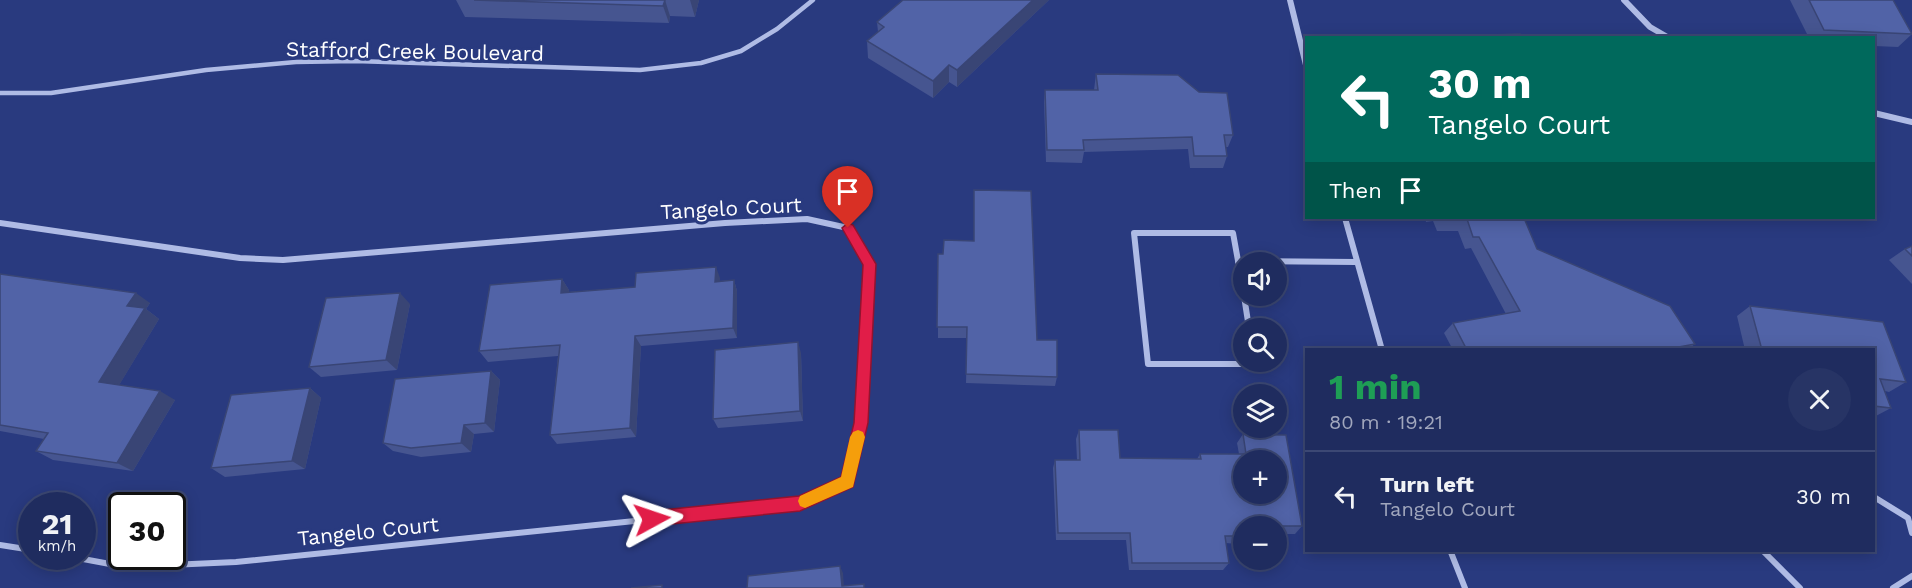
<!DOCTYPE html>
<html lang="en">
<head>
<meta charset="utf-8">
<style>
	:root { --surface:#1f2c5f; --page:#273465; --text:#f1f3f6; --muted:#a1a7bd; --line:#3c4874 }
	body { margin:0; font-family:"Work Sans",sans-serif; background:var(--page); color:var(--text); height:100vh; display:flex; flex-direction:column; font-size:22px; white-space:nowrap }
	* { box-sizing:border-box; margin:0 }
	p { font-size:20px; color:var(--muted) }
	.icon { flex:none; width:33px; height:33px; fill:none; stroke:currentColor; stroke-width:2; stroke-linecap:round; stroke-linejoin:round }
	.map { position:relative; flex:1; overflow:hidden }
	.details { position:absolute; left:1305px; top:348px; width:570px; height:204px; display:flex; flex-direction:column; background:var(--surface); border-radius:0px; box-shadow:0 3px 15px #0003,0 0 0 2px var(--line) }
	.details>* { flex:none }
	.hud { position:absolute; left:1305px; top:36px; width:570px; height:183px; border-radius:0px; box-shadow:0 3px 15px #0003,0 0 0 2px var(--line); background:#00695c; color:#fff; overflow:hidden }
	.tools { position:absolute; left:1233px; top:252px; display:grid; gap:12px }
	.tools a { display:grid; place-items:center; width:54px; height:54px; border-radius:50%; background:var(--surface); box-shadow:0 3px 15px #0003,0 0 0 2px var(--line); font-size:30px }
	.speed { position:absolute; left:18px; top:492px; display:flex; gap:12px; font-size:30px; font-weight:700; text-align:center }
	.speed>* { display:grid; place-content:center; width:78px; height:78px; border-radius:50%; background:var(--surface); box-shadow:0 3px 15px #0003,0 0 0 2px var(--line); line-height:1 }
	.speed small { font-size:15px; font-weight:400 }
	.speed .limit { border:3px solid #111; border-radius:9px; background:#fff; color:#111 }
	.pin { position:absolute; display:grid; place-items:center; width:51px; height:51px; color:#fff; margin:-62px -26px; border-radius:50% 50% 50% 0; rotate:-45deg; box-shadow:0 0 6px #0007 }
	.pin .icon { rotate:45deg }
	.me { position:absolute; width:66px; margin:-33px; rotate:85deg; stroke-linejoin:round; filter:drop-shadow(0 0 4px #0008) }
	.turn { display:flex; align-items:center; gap:21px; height:126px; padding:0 24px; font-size:27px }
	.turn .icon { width:78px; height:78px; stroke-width:2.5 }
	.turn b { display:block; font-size:42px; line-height:51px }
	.then { display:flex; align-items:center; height:57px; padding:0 24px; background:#0003; gap:12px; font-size:22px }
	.round { display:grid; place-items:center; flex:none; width:63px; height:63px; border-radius:32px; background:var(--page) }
	.overview { display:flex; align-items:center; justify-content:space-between; height:102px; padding:0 24px }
	h1 { font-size:36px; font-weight:700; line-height:45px; color:#1e9e55 }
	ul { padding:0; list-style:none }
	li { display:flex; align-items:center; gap:18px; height:90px; padding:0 24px; border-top:2px solid var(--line) }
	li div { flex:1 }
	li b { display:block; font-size:22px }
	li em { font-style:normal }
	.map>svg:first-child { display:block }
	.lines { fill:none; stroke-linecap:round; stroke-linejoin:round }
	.service { stroke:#afbbe5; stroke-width:4.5 }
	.minor { stroke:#afbbe5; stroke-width:6 }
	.wall { fill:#465590 }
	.shaded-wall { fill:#394575 }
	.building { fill:#5163a7; stroke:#394575; stroke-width:1.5; fill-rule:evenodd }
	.route { fill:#e11d48; stroke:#92132f; stroke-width:1.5 }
	.slow { fill:#f59e0b }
	.labels { text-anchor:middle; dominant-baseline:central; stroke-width:6; stroke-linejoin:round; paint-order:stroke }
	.street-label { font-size:21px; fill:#fff; stroke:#293a7f }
</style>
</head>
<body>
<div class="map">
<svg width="1912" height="588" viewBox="0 0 1912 588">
	<rect width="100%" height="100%" fill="#293a7f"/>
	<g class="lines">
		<!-- service -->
		<path class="service" d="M0 93H51L206 70 296 62 355 61 640 70 701 63 741 51 777 29 813 0"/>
		<!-- minor -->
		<g class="minor">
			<path d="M1290 0 1306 65"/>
			<path d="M1624 0 1650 27 1669 38"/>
			<path d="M1874 113 1912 122"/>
			<path d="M1345 218 1382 350"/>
			<path d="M0 223 240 258 283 260 725 223 807 219 848 228 870 264 861 424 848 481 800 504 236 562 126 567 67 556"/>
			<path d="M1238 261 1356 262"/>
			<path d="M1244 294 1233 233H1134L1148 364H1255V362"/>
			<path d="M1244 296 1249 328"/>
			<path d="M1874 497 1908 518 1912 533"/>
			<path d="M0 545 32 550"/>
			<path d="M1450 550 1465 588"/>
			<path d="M1762 550 1800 588"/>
			<path d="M1893 588 1912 576"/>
		</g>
	</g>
	<!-- wall -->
	<g class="wall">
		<path d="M456 0H699L695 17 670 16 669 23 465 17Z"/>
		<path d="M1049 0 957 87 949 82 933 98 868 58 867 41 878 32 877 22Z"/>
		<path d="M1790 0H1893L1912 34 1898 47 1874 46V38H1809Z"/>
		<path d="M1096 74 1233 135 1228 147H1226L1227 156 1223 168H1190L1188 149 1084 152 1082 163 1046 162 1044 102 1045 90H1094Z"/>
		<path d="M1425 218H1524L1537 249 1695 344 1687 350H1453L1444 333 1453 323 1506 314 1471 248 1465 249 1458 231H1437L1433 221 1426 222Z"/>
		<path d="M1912 246V284L1889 260 1905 249Z"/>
		<path d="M938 254 1037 340 1057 377 1055 386 966 383 967 338H938Z"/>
		<path d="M0 274 150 303 146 309 159 319 119 385 175 400 133 471 53 460 36 451 44 439 0 431Z"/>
		<path d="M720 278 719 281 734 280 737 291V338L641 346 636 437 557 444 550 435 558 356 488 362 479 351 562 279 569 290V292L635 287Z"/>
		<path d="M410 304 397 370 321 377 309 367Z"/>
		<path d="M1750 306 1883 322 1906 382 1889 392 1885 391 1891 408 1874 417V350H1745L1737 316Z"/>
		<path d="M801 353 803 421 718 428 713 419Z"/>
		<path d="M491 371 500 380 494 432 474 434 471 452 421 457 393 451 383 443Z"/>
		<path d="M310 388 321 398 305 469 225 477 211 468Z"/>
		<path d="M1079 430 1120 458 1197 459 1200 454H1239L1237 443 1243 434 1302 526 1295 534H1276V526H1244L1243 536 1237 544 1226 543 1229 563 1223 570H1129L1126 540H1056L1053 468 1055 460H1077L1076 439Z"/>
	</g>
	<!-- shaded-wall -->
	<g class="shaded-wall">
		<path d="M665 0 670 16 669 23 663 6Z"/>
		<path d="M690 0H699L695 17Z"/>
		<path d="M1033 0H1049L957 87V70Z"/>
		<path d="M949 65V82L933 98V81Z"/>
		<path d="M716 267 720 278 719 292 715 282Z"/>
		<path d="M562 279 569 290 568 304 561 293Z"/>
		<path d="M734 280 737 291V338L733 328Z"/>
		<path d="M136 293 150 303 146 309 159 319 115 392 99 382 127 306Z"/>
		<path d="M400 293 410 304 397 370 386 360Z"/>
		<path d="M635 336 641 346 636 437 630 428Z"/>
		<path d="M798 342 801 353 803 421 800 411Z"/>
		<path d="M491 371 500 380 494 432 485 423Z"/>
		<path d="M310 388 321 398 305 469 292 461Z"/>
		<path d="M160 391 175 400 133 471 117 463Z"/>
		<path d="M464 425 474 434 471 452 461 443Z"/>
		<path d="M840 566 843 573 844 588 842 586Z"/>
	</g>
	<!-- building -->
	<g class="building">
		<path d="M474 0H665L663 6Z"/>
		<path d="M903 0H1033L957 70 949 65 933 81 867 41 884 27 877 22Z"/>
		<path d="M1809 0H1893L1912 34 1824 30Z"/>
		<path d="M1520 34 1521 38 1424 37Z"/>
		<path d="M1096 74 1178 75 1199 92 1227 93 1233 135H1224L1227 156H1194L1192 137 1083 140 1084 150H1047L1045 90H1098Z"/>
		<path d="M974 190 1031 191 1037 340H1057V377L966 374 967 327H937L938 254H943L944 240 974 241Z"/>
		<path d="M1444 218H1524L1537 249 1670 306 1695 344 1673 348 1674 350H1467L1453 323 1520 311 1479 237H1473L1467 219 1445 220Z"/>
		<path d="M1912 246V256L1905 249Z"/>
		<path d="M716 267 715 282 734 280 733 328 635 336 630 428 550 435 560 345 479 351 490 285 562 279 561 293 635 287 636 273Z"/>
		<path d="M0 274 136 293 127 306 145 308 99 382 160 391 117 463 36 451 48 433 0 425Z"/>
		<path d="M400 293 386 360 309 367 326 298Z"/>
		<path d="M1750 306 1883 322 1906 382 1880 379 1891 408 1874 406V350H1762Z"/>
		<path d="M798 342 800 411 713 419 715 350Z"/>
		<path d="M491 371 485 423 464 425 461 443 411 448 383 443 395 379Z"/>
		<path d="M310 388 292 461 211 468 231 395Z"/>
		<path d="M1079 430H1118L1120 458 1201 459 1200 454H1246L1243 434 1286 435 1302 526H1241L1243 536H1225L1229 563H1132L1130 533H1058L1055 460H1080ZM1244 460H1276V494H1244Z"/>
		<path d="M840 566 842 586 864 584V588H747L748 576Z"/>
		<path d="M662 585V588H631Z"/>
	</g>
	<!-- route -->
	<path class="route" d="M848 223 853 225 876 264 868 423 853 487 800 511 652 526 647 524 645 519 647 513 652 511 799 496 841 477 854 423 863 265 842 228Z"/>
	<!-- slow -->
	<path class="slow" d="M858 430 863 432 865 437 853 487 805 508 800 506 798 501 800 496 841 477 850 437 853 432Z"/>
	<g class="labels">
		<!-- street labels -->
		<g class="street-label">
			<text transform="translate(415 51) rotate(1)">Stafford Creek Boulevard</text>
			<text transform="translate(731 208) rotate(-3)">Tangelo Court</text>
			<text transform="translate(368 531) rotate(-6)">Tangelo Court</text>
		</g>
	</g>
</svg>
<div class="tools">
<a><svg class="icon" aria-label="sound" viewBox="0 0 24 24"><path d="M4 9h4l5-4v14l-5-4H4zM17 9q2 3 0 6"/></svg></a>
<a><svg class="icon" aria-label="search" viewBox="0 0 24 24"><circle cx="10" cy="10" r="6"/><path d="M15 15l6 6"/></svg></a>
<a><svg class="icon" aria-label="layers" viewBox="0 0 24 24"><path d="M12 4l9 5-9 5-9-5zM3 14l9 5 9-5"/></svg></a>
<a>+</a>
<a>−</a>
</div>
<div class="speed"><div>21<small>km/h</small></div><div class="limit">30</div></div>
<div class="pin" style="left:848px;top:228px;background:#d93025"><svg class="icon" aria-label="arrive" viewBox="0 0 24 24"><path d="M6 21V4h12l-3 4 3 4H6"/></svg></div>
<svg class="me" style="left:652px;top:519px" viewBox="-20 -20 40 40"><path d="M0-17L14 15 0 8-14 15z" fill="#e11d48" stroke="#fff" stroke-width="4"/></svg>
<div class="hud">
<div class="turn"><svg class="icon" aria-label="left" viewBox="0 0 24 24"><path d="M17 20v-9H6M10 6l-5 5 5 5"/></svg><div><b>30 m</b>Tangelo Court</div></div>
<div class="then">Then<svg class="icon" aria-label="arrive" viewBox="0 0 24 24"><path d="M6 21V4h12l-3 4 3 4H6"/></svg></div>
</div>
<section class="details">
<div class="overview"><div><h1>1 min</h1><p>80 m · 19:21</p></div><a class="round"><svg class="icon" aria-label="close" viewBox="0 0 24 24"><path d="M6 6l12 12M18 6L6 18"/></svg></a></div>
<ul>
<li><svg class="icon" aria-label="left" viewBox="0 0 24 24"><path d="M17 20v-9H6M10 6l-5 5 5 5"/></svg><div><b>Turn left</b><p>Tangelo Court</p></div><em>30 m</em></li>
</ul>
</section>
</div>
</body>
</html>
